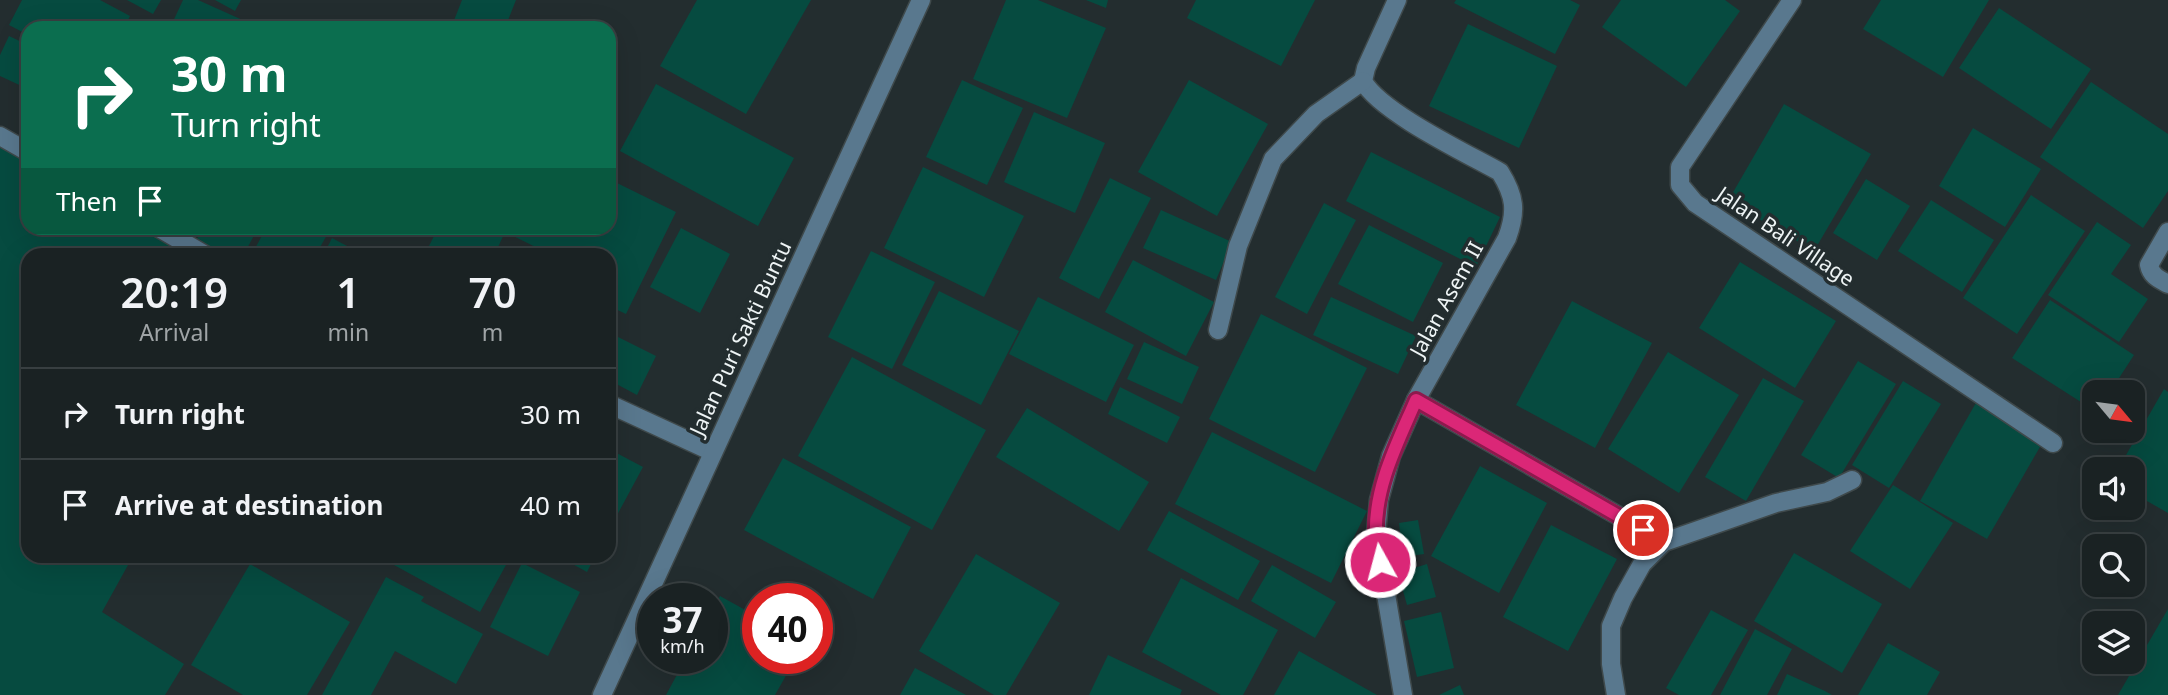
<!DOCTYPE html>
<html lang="en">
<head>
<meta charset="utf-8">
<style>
	:root { --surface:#1a2223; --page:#232a2b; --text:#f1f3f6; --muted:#9fa4a6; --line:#383f41 }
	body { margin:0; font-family:"Noto Sans",sans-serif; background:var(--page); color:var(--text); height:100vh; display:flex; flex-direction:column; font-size:26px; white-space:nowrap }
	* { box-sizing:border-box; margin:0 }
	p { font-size:23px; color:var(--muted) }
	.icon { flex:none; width:38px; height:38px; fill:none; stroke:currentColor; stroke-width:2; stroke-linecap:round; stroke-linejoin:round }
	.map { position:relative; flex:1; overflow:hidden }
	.drawer { position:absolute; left:21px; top:248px; width:595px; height:315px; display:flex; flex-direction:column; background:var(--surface); border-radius:21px; box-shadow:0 7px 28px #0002,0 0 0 2px var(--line) }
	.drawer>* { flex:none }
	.top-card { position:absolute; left:21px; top:21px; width:595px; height:214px; border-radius:21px; box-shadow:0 7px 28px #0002,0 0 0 2px var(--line); background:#0b6e4f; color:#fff; overflow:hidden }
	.needle { width:46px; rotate:119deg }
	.buttons { position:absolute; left:2082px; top:380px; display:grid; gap:14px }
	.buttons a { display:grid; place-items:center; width:63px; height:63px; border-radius:14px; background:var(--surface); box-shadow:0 7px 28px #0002,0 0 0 2px var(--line); font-size:35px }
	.speed { position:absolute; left:637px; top:583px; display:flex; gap:14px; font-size:35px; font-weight:700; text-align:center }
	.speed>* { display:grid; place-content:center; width:91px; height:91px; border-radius:50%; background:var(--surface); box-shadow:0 7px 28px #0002,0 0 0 2px var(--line); line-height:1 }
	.speed small { font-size:18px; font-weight:400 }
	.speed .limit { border:10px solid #d22; background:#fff; color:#111 }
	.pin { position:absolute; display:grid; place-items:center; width:60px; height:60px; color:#fff; margin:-30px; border:4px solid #fff; border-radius:50%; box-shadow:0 2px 7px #0007 }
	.me { position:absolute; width:77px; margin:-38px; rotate:353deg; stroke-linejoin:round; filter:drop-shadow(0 0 5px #0008) }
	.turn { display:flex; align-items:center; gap:24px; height:147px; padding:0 35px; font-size:32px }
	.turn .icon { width:91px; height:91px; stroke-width:2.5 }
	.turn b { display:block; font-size:49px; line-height:60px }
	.then { display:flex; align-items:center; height:66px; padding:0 35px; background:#0003; gap:14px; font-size:26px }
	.eta { display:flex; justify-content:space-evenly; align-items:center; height:119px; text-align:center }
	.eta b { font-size:42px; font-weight:600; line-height:49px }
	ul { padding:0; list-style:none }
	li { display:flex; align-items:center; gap:21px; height:91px; padding:0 35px; border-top:2px solid var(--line) }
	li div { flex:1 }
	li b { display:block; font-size:26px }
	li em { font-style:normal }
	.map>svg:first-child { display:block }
	.building { fill:#064b40 }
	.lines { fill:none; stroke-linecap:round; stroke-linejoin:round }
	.minor-casing { stroke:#3f494b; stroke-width:21 }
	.minor { stroke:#59788e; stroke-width:18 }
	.route-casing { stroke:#8e194d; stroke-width:18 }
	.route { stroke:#db2777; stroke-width:12 }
	.labels { text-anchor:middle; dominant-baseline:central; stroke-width:7; stroke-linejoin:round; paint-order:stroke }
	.street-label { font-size:21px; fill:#eef4f5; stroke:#232d2f }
</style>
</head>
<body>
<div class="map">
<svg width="2168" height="695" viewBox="0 0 2168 695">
	<rect width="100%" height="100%" fill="#232d2f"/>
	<!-- building -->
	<g class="building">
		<path d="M22 0H100L130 16 124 28H28V35L9 25Z"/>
		<path d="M127 0H161L153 14Z"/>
		<path d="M183 0H198L247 22 245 28H170Z"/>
		<path d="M215 0H241L235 11Z"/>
		<path d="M462 0H516L505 28H451Z"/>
		<path d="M697 0H811L746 114 660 66Z"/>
		<path d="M1006 0H1038L1106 28 1067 118 973 79Z"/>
		<path d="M1086 0H1108L1106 8Z"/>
		<path d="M1196 0H1315L1281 66 1187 18Z"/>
		<path d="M1456 0H1570L1580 5 1555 54 1454 3Z"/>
		<path d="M1621 0H1725L1740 11 1686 87 1602 27Z"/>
		<path d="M1881 0H1989L1943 77 1863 29Z"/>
		<path d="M1999 8 2091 69 2051 129 1959 68Z"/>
		<path d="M135 19 150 28H130Z"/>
		<path d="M1468 24 1557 66 1519 148 1429 106Z"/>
		<path d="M9 36 28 45V89L0 76V55Z"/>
		<path d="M962 80 1023 108 987 185 926 157Z"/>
		<path d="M1189 80 1268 124 1217 216 1138 172Z"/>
		<path d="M2091 82 2168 134V191L2143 228 2040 157Z"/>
		<path d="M656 84 794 158 758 226 620 151Z"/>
		<path d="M1784 104 1871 154 1814 251 1728 201Z"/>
		<path d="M1034 112 1105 143 1075 213 1004 182Z"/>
		<path d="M1973 128 2041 169 2005 227 1939 186Z"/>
		<path d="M0 144 28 160V228H149L198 256H28V556H133L102 612 184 664 165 695H0Z"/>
		<path d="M1371 152 1500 217 1476 267 1346 201Z"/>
		<path d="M923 167 1024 216 984 297 884 248Z"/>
		<path d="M1110 178 1151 198 1099 299 1059 278Z"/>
		<path d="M1866 179 1910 206 1877 260 1833 233Z"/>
		<path d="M617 183 676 212 626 314 609 306V256H554L505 232 494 256H424L438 228H609V199Z"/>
		<path d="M2031 195 2085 231 2017 334 1963 298Z"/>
		<path d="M1931 200 1994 240 1962 292 1898 251Z"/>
		<path d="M1324 203 1356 220 1307 314 1275 297Z"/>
		<path d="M1161 210 1232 242 1216 280 1143 248Z"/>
		<path d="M2097 222 2131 245 2111 274 2148 299 2119 342 2048 295Z"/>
		<path d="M1369 225 1443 263 1413 322 1338 284Z"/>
		<path d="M169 228H201L193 241Z"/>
		<path d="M203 228H258L243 256H210L193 246Z"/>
		<path d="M266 228H331L315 256H251Z"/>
		<path d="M681 228 730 254 700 313 650 287Z"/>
		<path d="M332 238 366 256H323Z"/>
		<path d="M871 251 935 282 892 369 828 337Z"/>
		<path d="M1133 260 1214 302 1186 356 1105 312Z"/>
		<path d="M1740 262 1836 321 1795 388 1699 328Z"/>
		<path d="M939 291 1019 331 981 405 902 365Z"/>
		<path d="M1038 297 1134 345 1106 402 1009 354Z"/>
		<path d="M1331 297 1416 336 1398 374 1313 335Z"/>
		<path d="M2050 300 2134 355 2110 392H2095V411L2012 358Z"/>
		<path d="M1572 301 1652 343 1595 448 1516 405Z"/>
		<path d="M1261 314 1367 368 1315 472 1209 419Z"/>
		<path d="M614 335 656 356 637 395 609 380V345Z"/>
		<path d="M1144 342 1199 367 1182 404 1127 379Z"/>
		<path d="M1668 352 1739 395 1679 493 1608 449Z"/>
		<path d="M852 357 986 430 932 530 798 456Z"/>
		<path d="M1858 361 1896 384 1839 478 1801 455Z"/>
		<path d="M1763 378 1804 401 1746 501 1705 477Z"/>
		<path d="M1903 381 1941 404 1889 488 1852 465Z"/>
		<path d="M1120 387 1180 417 1167 443 1108 414Z"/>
		<path d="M2164 389 2168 392V513L2133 493V469H2118Z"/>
		<path d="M1977 401 2044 440 1987 539 1920 501Z"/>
		<path d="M1027 408 1149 482 1119 531 996 457Z"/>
		<path d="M1212 432 1367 511 1331 583 1175 504Z"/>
		<path d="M609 449 643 467 609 530Z"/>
		<path d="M783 458 911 527 873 599 744 530Z"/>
		<path d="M1480 466 1547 503 1499 593 1431 556Z"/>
		<path d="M1893 485 1953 523 1910 589 1850 551Z"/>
		<path d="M1169 511 1260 561 1238 600 1147 550Z"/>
		<path d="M1418 520 1424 554 1403 557 1399 523Z"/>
		<path d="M1551 525 1617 559 1568 651 1503 617Z"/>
		<path d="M1794 553 1882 604 1842 673 1754 621Z"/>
		<path d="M976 554 1060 603 1006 695H994L919 651Z"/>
		<path d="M399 556H511L480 612 394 565Z"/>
		<path d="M558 556H595L587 572Z"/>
		<path d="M522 563 580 592 548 656 490 627Z"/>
		<path d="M250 564 350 622 307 695H243L191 665Z"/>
		<path d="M1427 564 1436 597 1407 605 1398 573Z"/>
		<path d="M1272 565 1336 602 1315 638 1251 601Z"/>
		<path d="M386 577 424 597 421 601 483 634 456 684 395 651 371 695H322Z"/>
		<path d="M1181 578 1278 630 1243 695H1221L1142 652Z"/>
		<path d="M720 596 758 617V658H796L775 695H666L686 658H712V611Z"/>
		<path d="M2168 609V695H2118Z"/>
		<path d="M1711 610 1748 630 1711 695H1679L1666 688Z"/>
		<path d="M1441 612 1454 668 1417 677 1404 621Z"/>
		<path d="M1755 629 1792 649 1767 695H1720Z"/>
		<path d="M1888 643 1940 672 1927 695H1858Z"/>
		<path d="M1299 651 1377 695H1274Z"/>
		<path d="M1108 655 1182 690 1180 695H1089Z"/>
		<path d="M915 668 966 695H900Z"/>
		<path d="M1787 674 1825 691 1832 695H1777Z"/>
		<path d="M1460 685 1464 695H1439Z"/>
	</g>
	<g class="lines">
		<defs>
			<g id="minor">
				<path d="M1397 0 1366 68 1363 81C1380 112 1466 153 1500 172 1515 196 1517 211 1507 238L1416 400 1391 456 1379 500 1376 535 1403 695"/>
				<path d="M1792 0 1680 167V185L1695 203 2053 443"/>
				<path d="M0 136 28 152"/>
				<path d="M159 228 207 256"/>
				<path d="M2168 232 2149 265C2151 276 2159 279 2168 284"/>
				<path d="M1218 330 1238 246 1273 159 1316 114 1363 81"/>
				<path d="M1416 400 1664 542"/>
				<path d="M609 404 713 452"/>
				<path d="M602 695 921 0"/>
				<path d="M1616 695 1611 664V626L1623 598 1642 564 1664 542 1776 503 1827 492 1852 480"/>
			</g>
		</defs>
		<!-- minor casing -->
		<use href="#minor" class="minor-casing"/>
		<!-- minor -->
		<use href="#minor" class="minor"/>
	</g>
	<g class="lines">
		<defs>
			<path id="route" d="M1380 562C1379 553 1376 543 1376 535 1374 487 1398 442 1416 400L1643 530"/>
		</defs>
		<!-- route casing -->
		<use href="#route" class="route-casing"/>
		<!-- route -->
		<use href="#route" class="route"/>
	</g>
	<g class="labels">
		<!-- street labels -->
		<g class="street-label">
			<text transform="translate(1786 236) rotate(34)">Jalan Bali Village</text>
			<text transform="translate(1446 299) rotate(-61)">Jalan Asem II</text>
			<text transform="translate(740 338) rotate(-65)">Jalan Puri Sakti Buntu</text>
		</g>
	</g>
</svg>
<div class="buttons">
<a><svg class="needle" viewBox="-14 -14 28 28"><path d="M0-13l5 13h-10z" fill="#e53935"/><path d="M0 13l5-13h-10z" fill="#9fa4a6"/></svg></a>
<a><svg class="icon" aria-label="sound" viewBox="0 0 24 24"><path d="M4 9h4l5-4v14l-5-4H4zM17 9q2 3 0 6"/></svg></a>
<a><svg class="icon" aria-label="search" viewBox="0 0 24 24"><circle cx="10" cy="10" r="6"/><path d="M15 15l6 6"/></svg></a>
<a><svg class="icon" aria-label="layers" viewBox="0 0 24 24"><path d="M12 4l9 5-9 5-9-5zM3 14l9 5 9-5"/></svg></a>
</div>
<div class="speed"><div>37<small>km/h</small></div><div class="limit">40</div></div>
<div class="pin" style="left:1643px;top:530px;background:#d93025"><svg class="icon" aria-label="arrive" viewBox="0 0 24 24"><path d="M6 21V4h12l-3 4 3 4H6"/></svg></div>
<svg class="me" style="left:1380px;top:562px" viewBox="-20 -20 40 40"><circle r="17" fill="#db2777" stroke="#fff" stroke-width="3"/><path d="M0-11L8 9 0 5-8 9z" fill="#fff"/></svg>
<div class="top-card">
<div class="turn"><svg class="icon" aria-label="right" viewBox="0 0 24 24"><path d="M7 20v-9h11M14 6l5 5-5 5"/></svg><div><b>30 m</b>Turn right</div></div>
<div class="then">Then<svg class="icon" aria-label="arrive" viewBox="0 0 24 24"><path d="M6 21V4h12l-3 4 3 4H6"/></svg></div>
</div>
<section class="drawer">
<div class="eta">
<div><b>20:19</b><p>Arrival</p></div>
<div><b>1</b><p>min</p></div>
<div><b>70</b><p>m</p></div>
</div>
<ul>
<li><svg class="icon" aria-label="right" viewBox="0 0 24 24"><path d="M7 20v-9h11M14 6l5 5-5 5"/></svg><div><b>Turn right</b></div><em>30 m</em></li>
<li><svg class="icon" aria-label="arrive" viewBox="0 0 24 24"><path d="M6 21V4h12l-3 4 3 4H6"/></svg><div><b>Arrive at destination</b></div><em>40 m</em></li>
</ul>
</section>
</div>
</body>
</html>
